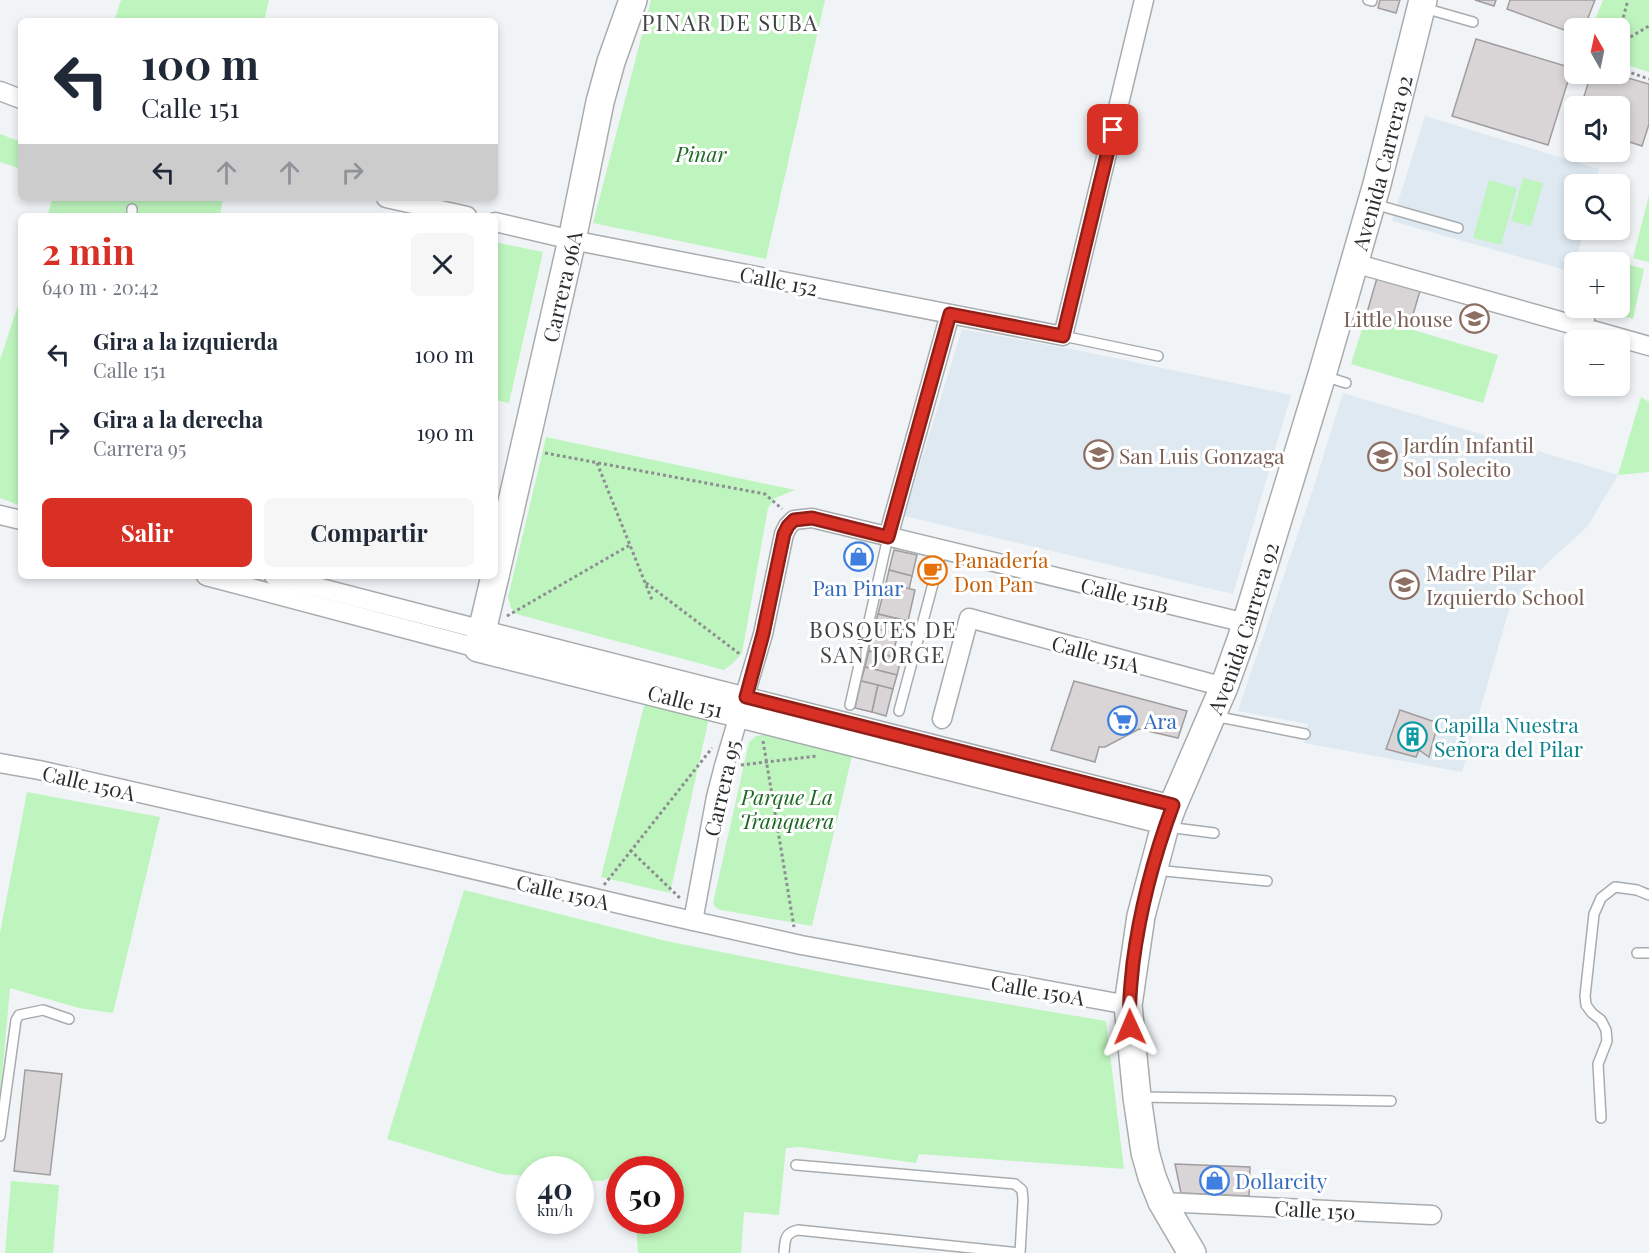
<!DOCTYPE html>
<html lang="es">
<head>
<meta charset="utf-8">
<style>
	:root { --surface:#fff; --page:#f6f6f7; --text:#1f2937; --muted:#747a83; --accent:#d93025 }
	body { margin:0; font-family:"Playfair Display",serif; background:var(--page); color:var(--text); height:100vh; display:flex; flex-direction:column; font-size:22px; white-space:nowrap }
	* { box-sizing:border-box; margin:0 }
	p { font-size:20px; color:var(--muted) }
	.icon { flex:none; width:33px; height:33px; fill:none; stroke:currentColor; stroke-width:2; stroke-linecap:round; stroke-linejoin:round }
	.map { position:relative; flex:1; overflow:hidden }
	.drawer { position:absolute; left:18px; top:213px; width:480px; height:366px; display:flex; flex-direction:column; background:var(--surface); border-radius:9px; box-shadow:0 3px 9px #0003 }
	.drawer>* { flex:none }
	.top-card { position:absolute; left:18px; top:18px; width:480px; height:183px; border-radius:9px; box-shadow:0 3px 9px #0003; background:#fff; color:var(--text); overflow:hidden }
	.needle { width:39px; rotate:351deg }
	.buttons { position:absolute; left:1564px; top:18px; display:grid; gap:12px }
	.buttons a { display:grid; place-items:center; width:66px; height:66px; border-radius:9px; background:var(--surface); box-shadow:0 3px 9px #0003; font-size:30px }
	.speed { position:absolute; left:516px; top:1156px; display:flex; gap:12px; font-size:30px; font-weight:700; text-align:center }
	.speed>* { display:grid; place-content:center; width:78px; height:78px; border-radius:50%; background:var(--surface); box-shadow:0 3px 9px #0003; line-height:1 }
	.speed small { font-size:15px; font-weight:400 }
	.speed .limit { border:9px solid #d22; background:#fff; color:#111 }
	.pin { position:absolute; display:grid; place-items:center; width:51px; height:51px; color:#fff; margin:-26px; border-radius:12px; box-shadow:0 3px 9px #0006 }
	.me { position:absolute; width:66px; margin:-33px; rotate:359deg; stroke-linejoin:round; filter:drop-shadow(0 0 4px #0008) }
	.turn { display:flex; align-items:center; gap:21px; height:126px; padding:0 24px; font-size:27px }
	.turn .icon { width:78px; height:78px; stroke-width:2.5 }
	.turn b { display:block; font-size:42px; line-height:51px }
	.lanes { display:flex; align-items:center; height:57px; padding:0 24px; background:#0003; justify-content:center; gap:30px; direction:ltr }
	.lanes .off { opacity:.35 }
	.round { display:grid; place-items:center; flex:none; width:63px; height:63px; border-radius:9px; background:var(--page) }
	.headline { display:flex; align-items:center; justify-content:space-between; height:102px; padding:0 24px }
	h1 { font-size:36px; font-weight:700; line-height:45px; color:var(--accent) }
	.action { display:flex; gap:12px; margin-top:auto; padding:12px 24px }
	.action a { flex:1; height:69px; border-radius:9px; background:var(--accent); color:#fff; font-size:24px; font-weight:700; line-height:69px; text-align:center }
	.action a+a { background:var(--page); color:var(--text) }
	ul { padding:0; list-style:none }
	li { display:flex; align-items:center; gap:18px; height:78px; padding:0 24px }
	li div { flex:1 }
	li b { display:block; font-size:22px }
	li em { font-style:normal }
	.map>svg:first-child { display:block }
	.built { fill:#dfe9f1 }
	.green { fill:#bef4bd }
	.building { fill:#d9d5d6; stroke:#a19d9f; stroke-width:1.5 }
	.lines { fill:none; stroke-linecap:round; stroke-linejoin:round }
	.lane-casing { stroke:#a9acae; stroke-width:12 }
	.street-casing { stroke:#a9acae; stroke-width:21 }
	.secondary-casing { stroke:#a9acae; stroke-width:30 }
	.path { stroke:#8c8e90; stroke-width:3; stroke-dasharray:3 3; stroke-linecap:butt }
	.lane { stroke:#fff; stroke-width:9 }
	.street { stroke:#fff; stroke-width:18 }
	.secondary { stroke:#fff; stroke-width:27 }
	.route-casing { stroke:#8d1f18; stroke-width:15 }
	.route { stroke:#d93025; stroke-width:10 }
	.labels { text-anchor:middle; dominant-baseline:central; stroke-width:6; stroke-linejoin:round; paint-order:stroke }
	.park-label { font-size:21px; font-style:italic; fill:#1b6820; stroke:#fff }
	.street-label { font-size:21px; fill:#2b2d2e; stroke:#fff }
	.education-label { font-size:21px; fill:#785e54; stroke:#fff; text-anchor:start }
	.food-label { font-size:21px; fill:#c56008; stroke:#fff; text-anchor:start }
	.shop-label { font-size:21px; fill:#366cbe; stroke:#fff; text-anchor:start }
	.culture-label { font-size:21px; fill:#0d838f; stroke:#fff; text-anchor:start }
	.neighbourhood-label { font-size:22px; letter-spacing:1.5px; fill:#414446; stroke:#fff }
</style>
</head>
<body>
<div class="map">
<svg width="1649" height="1253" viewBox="0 0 1649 1253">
	<rect width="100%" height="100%" fill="#f1f4f7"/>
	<!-- built -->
	<g class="built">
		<path d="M1425 116 1599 169 1596 184H1575V230H1584L1573 272 1392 221Z"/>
		<path d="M962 329 1081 351 1291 395 1233 594 904 516Z"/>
		<path d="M1343 393 1618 475 1587 527 1545 565 1511 603 1462 772 1304 743 1308 724 1238 711 1314 486Z"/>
	</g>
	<!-- green -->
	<g class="green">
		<path d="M121 0H269L264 21H114Z"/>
		<path d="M651 0H825L766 259 593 223Z"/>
		<path d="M1603 0H1649V72L1620 63V28H1592Z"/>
		<path d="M0 134 21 142V169L0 162Z"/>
		<path d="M1523 178 1543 183 1531 226 1511 221Z"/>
		<path d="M1489 180 1517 188 1501 245 1473 238Z"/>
		<path d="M1649 195V262L1633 258Z"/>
		<path d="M53 198H223L220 216H47Z"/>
		<path d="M495 242 543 252 509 403 495 400Z"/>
		<path d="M1617 261 1644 269 1633 319 1608 311V308H1620V262Z"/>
		<path d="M21 296V506L0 498V360Z"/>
		<path d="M1366 316 1498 355 1483 403 1351 364Z"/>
		<path d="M1641 397 1649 402V472L1618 475Z"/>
		<path d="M546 437 795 490 775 498 768 508 742 653 733 663 724 670 516 614 511 608 508 597Z"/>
		<path d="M645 702 709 718 670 893 601 877Z"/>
		<path d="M765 735 852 756 812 926 721 910 716 908 713 903 749 742 756 736Z"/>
		<path d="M27 792 160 817 113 1013 79 1008 10 988 0 1099V933Z"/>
		<path d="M464 890 666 941 847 977 1106 1021 1124 1169 919 1154 916 1163 800 1147 786 1148 779 1215 744 1212 741 1253H638L636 1221H670V1170H620L619 1174 602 1181 581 1180 580 1170H530L529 1176 501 1174 387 1139Z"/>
		<path d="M11 1181 59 1185 53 1253H5Z"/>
	</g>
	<!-- building -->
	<g class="building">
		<path d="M1380 0H1400L1396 13 1378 8Z"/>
		<path d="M1475 0H1496L1494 6Z"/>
		<path d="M1510 0H1595L1584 28H1575V34L1507 9Z"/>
		<path d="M1476 39 1572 68 1548 145 1452 116Z"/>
		<path d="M1591 74H1614L1649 84V124L1642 146 1620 139V106H1581Z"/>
		<path d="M1377 278 1420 291 1409 328 1366 316Z"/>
		<path d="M894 550 917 555 912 576 889 570Z"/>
		<path d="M889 570 912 576 909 589 886 583Z"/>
		<path d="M886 583 915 590 908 621 878 614Z"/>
		<path d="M878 614 906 621 902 635 874 628Z"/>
		<path d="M874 628 898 634 892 657 869 651Z"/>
		<path d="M869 651 901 659 897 675 865 667Z"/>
		<path d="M865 667 897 675 893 689 861 681Z"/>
		<path d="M861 681 878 685 872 712 855 708Z"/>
		<path d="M1074 681 1187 711 1178 738 1139 729 1105 747H1099L1095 762 1051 750Z"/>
		<path d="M878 685 893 689 886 716 872 712Z"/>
		<path d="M1400 710 1438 723 1429 757 1419 750 1416 757 1386 749Z"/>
		<path d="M25 1070 62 1074 50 1175 14 1171Z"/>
		<path d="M1175 1164 1250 1167 1249 1196 1181 1193Z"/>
	</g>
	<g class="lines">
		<defs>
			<g id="lane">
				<path d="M1368 0 1372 1"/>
				<path d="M1424 8 1473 22"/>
				<path d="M1374 204 1458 228"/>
				<path d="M132 216V209"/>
				<path d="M1063 336 1158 356"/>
				<path d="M1324 376 1346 383"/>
				<path d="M850 705 888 537"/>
				<path d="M899 711 942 550"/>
				<path d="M1214 716 1305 734"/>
				<path d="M1167 827 1214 833"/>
				<path d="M1155 870 1267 881"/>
				<path d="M1637 953H1649"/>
				<path d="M1139 1097 1391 1101"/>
				<path d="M1601 1118 1598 1064 1607 1041 1606 1030 1601 1020 1592 1013 1586 1005 1585 996 1594 914 1601 898 1615 887 1637 890 1649 895"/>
				<path d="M0 1136 16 1020 19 1015 43 1010 69 1019"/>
				<path d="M784 1253C785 1241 784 1233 798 1230L1020 1253 1023 1200 1022 1190 1015 1184 796 1165"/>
			</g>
			<g id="street">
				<path d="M0 91 21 99"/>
				<path d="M386 198 467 216"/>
				<path d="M495 222 572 240 1063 336 1144 0"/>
				<path d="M1354 263 1649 346"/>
				<path d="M1582 327 1588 308"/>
				<path d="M0 515 21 520"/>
				<path d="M888 537 950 314"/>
				<path d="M206 576 478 648"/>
				<path d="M274 576 483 630 1173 805"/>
				<path d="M942 719 969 618 1224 687"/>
				<path d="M0 763 39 770 433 860 671 916 801 945 1128 1005"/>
				<path d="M693 921 716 797 724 766 763 634 784 534 788 526 794 520 812 518 1246 623"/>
				<path d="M1162 1202 1432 1215"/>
			</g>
			<g id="secondary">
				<path id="s1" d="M495 576 478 648 1167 821"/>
				<path id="s2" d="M495 576 572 240 600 102 611 62 633 0"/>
				<path id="s3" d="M1192 1253 1162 1202 1152 1177 1145 1152 1137 1097 1128 1005 1141 916 1165 826 1173 805 1224 687 1242 637 1322 375 1377 184 1423 0"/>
			</g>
		</defs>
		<!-- lane casing -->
		<use href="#lane" class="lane-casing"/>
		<!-- street casing -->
		<use href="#street" class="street-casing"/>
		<!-- secondary casing -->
		<use href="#secondary" class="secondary-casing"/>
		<!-- path -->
		<g class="path">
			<path d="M1620 29 1628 0"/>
			<path d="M1620 43 1649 26"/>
			<path d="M1620 69 1649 79"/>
			<path d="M545 453 765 494 782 509"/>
			<path d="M597 463 652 600"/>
			<path d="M646 583 741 655"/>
			<path d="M507 616 630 545"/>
			<path d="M763 741 794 927"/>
			<path d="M741 765 817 756"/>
			<path d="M630 850 681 899"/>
			<path d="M604 885 712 748"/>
		</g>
		<!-- lane -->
		<use href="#lane" class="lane"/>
		<!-- street -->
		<use href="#street" class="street"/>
		<!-- secondary -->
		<use href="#secondary" class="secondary"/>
	</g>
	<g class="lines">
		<defs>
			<path id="route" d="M1113 130 1063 336 950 314 888 537 812 518 794 520 788 526 784 534 763 634 746 697 1173 805C1154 856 1140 909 1133 963 1131 985 1128 1004 1130 1027"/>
		</defs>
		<!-- route casing -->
		<use href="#route" class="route-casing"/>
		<!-- route -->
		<use href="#route" class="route"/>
	</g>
	<!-- icons -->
	<defs>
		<symbol id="school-ring" viewBox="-11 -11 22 22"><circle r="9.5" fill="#fff" stroke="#8d6e63" stroke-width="1.5"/><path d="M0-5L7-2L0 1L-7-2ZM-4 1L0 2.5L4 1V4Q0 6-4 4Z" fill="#8d6e63"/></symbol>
		<symbol id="shop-ring" viewBox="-11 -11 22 22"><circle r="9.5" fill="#fff" stroke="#3f7fe0" stroke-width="1.5"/><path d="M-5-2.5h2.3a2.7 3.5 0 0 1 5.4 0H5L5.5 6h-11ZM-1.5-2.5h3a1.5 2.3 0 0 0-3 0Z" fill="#3f7fe0"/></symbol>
		<symbol id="cafe-ring" viewBox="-11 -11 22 22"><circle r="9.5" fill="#fff" stroke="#e8710a" stroke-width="1.5"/><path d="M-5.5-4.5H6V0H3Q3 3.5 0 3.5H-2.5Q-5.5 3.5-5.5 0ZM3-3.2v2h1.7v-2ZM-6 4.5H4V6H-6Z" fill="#e8710a"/></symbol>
		<symbol id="supermarket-ring" viewBox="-11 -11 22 22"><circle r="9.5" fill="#fff" stroke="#3f7fe0" stroke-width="1.5"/><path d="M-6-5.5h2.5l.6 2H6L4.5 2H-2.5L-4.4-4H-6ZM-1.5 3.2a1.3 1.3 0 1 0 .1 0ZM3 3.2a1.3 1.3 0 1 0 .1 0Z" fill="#3f7fe0"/></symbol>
		<symbol id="building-ring" viewBox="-11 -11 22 22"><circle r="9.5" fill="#fff" stroke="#0f9aa8" stroke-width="1.5"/><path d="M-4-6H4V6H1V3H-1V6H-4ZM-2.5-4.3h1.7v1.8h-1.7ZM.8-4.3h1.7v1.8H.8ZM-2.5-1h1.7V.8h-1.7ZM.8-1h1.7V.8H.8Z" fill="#0f9aa8"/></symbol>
	</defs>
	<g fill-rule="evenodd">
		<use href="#school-ring" x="1458" y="302" width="33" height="33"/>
		<use href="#school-ring" x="1082" y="438" width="33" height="33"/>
		<use href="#school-ring" x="1366" y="440" width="33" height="33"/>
		<use href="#shop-ring" x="842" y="540" width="33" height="33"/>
		<use href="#cafe-ring" x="916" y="554" width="33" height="33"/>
		<use href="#school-ring" x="1388" y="568" width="33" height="33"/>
		<use href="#supermarket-ring" x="1106" y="704" width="33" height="33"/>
		<use href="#building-ring" x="1396" y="720" width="33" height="33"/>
		<use href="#shop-ring" x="1198" y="1164" width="33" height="33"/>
	</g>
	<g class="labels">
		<!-- park labels -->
		<g class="park-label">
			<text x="701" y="153">Pinar</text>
			<text x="787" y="796">Parque La<tspan x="787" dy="24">Tranquera</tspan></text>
		</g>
		<!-- street labels -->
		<g class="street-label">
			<text stroke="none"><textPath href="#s3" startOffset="1142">Avenida Carrera 92</textPath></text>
			<text transform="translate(779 280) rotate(11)">Calle 152</text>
			<text stroke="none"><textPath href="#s2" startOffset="297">Carrera 96A</textPath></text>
			<text transform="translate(1125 594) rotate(14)">Calle 151B</text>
			<text stroke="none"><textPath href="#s3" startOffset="656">Avenida Carrera 92</textPath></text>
			<text transform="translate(1096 653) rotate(15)">Calle 151A</text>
			<text stroke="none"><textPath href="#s1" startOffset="288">Calle 151</textPath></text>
			<text transform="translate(89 782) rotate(13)">Calle 150A</text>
			<text transform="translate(721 788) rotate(-77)">Carrera 95</text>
			<text transform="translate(563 891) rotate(13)">Calle 150A</text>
			<text transform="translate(1038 989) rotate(10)">Calle 150A</text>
			<text transform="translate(1315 1209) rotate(3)">Calle 150</text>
		</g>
		<!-- education labels -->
		<g class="education-label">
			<text x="1453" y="318" text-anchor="end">Little house</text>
			<text x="1403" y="444">Jardín Infantil<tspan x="1403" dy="24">Sol Solecito</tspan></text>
			<text x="1119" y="455">San Luis Gonzaga</text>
			<text x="1426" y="572">Madre Pilar<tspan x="1426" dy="24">Izquierdo School</tspan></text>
		</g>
		<!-- food labels -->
		<g class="food-label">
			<text x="954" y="559">Panadería<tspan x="954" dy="24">Don Pan</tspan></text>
		</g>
		<!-- shop labels -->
		<g class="shop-label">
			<text x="858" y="587" text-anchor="middle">Pan Pinar</text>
			<text x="1144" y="720">Ara</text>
			<text x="1235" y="1180">Dollarcity</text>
		</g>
		<!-- culture labels -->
		<g class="culture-label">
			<text x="1434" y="724">Capilla Nuestra<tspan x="1434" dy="24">Señora del Pilar</tspan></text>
		</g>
		<!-- neighbourhood labels -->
		<g class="neighbourhood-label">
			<text x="730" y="22">PINAR DE SUBA</text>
			<text x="883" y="629">BOSQUES DE<tspan x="883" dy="25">SAN JORGE</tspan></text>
		</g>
	</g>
</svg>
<div class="buttons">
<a><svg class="needle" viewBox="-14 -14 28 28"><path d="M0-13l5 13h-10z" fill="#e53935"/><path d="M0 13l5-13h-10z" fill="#747a83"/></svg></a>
<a><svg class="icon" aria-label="sound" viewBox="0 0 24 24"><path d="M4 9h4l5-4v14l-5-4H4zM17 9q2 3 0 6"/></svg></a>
<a><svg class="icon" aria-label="search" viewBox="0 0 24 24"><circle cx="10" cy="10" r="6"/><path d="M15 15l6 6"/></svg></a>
<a>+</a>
<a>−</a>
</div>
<div class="speed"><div>40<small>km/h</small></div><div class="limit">50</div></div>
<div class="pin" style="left:1113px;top:130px;background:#d93025"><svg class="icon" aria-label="arrive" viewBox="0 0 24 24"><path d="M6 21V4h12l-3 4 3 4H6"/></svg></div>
<svg class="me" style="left:1130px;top:1027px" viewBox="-20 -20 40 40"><path d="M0-17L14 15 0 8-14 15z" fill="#d93025" stroke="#fff" stroke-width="4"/></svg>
<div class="top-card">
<div class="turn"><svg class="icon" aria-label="left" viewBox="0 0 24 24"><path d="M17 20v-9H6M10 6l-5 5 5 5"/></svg><div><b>100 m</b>Calle 151</div></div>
<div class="lanes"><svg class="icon" aria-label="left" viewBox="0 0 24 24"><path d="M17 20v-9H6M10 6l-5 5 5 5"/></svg><svg class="icon off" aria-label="ahead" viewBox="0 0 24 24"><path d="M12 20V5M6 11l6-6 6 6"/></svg><svg class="icon off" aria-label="ahead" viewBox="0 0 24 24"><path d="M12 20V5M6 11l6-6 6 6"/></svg><svg class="icon off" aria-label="right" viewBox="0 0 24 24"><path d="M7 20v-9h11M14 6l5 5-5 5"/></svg></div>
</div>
<section class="drawer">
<div class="headline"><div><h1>2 min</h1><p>640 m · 20:42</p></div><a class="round"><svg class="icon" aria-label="close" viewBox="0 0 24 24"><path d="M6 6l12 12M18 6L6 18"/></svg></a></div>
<ul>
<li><svg class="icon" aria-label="left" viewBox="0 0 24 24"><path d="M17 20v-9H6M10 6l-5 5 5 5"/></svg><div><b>Gira a la izquierda</b><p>Calle 151</p></div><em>100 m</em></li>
<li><svg class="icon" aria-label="right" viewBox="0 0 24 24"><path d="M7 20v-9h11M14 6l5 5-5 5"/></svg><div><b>Gira a la derecha</b><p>Carrera 95</p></div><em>190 m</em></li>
</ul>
<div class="action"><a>Salir</a><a>Compartir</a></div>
</section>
</div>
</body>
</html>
